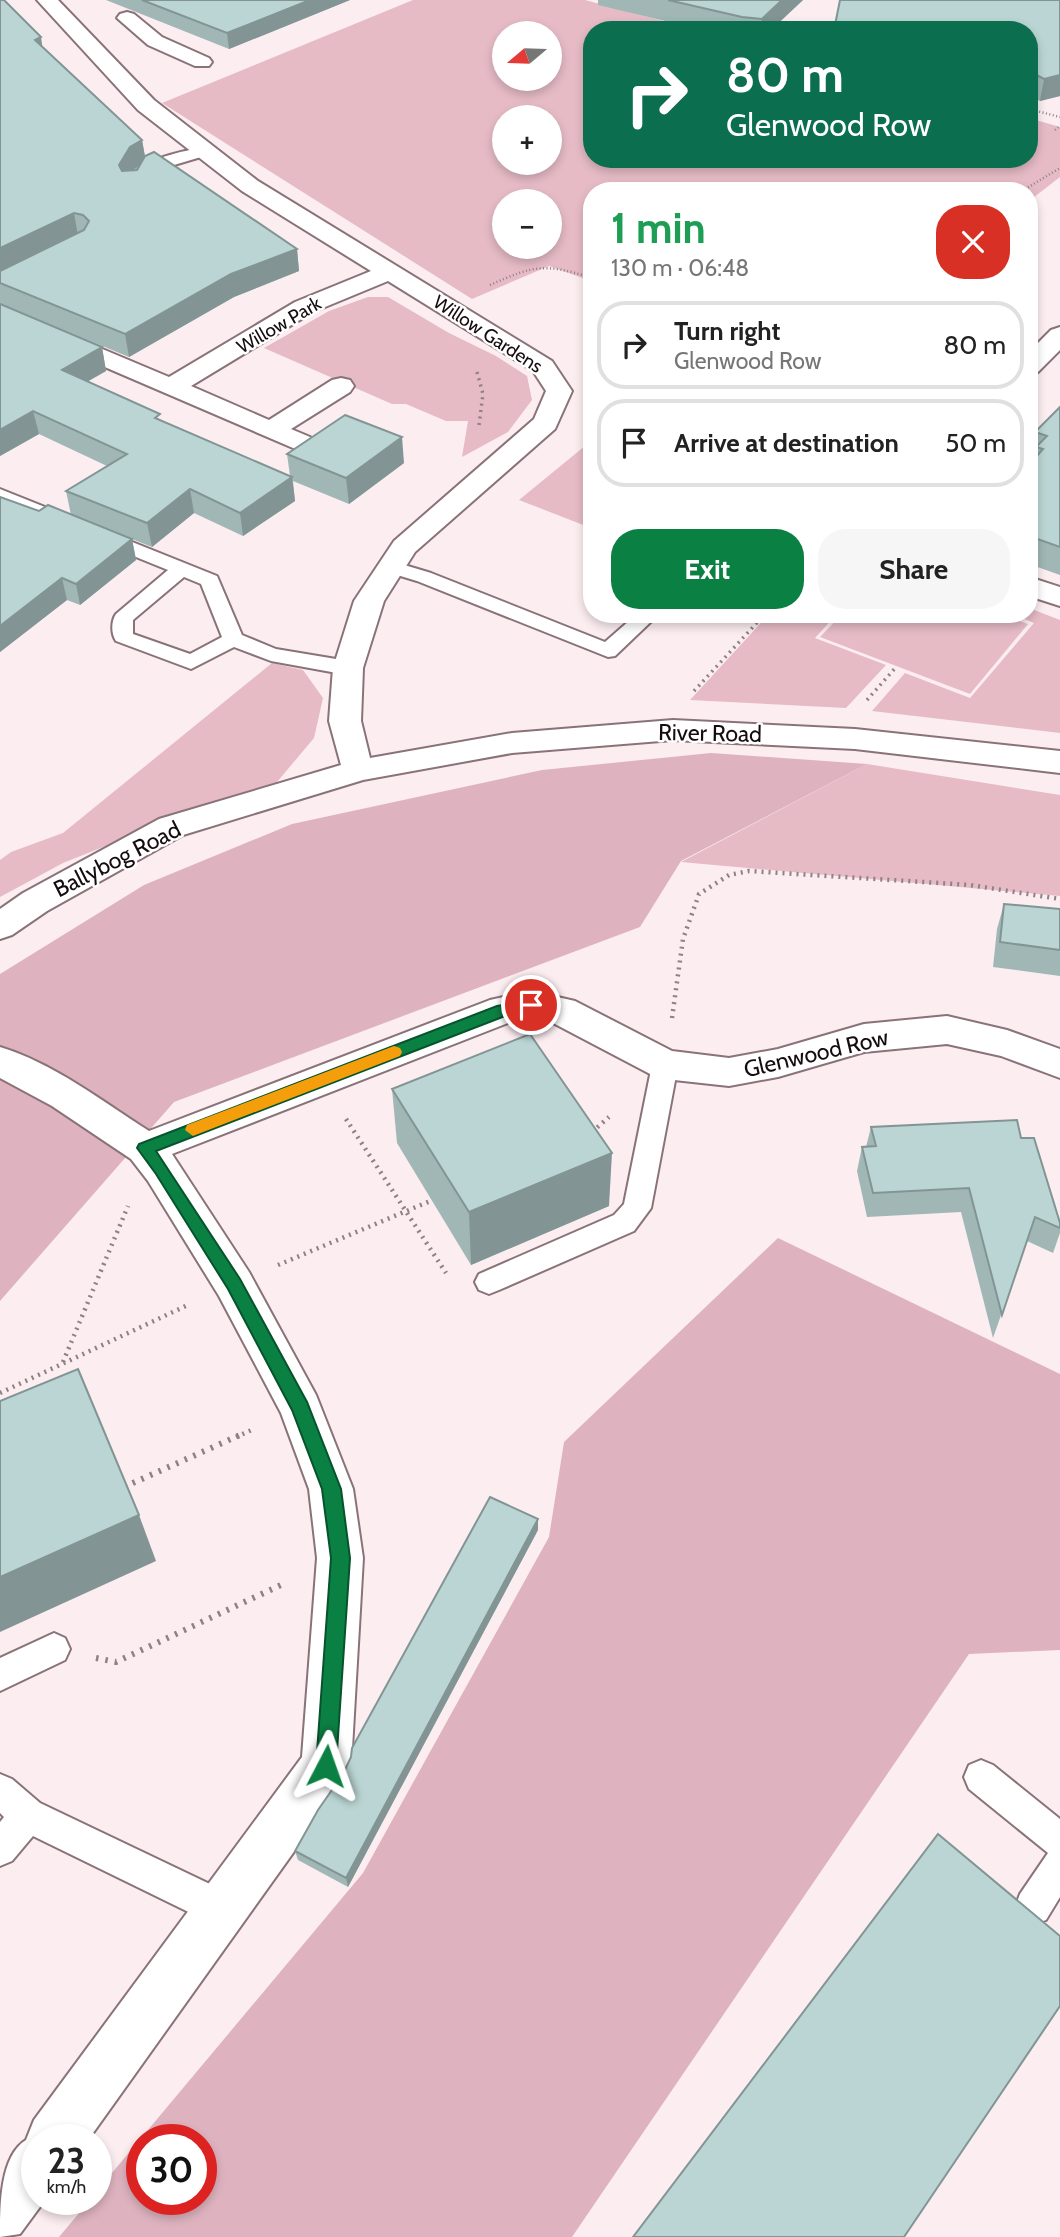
<!DOCTYPE html>
<html lang="en">
<head>
<meta charset="utf-8">
<style>
	:root { --surface:#fff; --page:#f6f6f6; --text:#222; --muted:#767676; --line:#e0e0e0; --accent:#0b8043 }
	body { margin:0; font-family:Cabin,sans-serif; background:var(--page); color:var(--text); height:100vh; display:flex; flex-direction:column; font-size:26px; white-space:nowrap }
	* { box-sizing:border-box; margin:0 }
	p { font-size:23px; color:var(--muted) }
	.icon { flex:none; width:38px; height:38px; fill:none; stroke:currentColor; stroke-width:2; stroke-linecap:round; stroke-linejoin:round }
	.map { position:relative; flex:1; overflow:hidden }
	.details { position:absolute; left:583px; top:182px; width:455px; height:441px; display:flex; flex-direction:column; background:var(--surface); border-radius:28px; box-shadow:0 4px 10px #0003 }
	.details>* { flex:none }
	.top-card { position:absolute; left:583px; top:21px; width:455px; height:147px; border-radius:28px; box-shadow:0 4px 10px #0003; background:#0b6e4f; color:#fff; overflow:hidden }
	.needle { width:46px; rotate:251deg }
	.tools { position:absolute; left:492px; top:21px; display:grid; gap:14px }
	.tools a { display:grid; place-items:center; width:70px; height:70px; border-radius:50%; background:var(--surface); box-shadow:0 4px 10px #0003; font-size:35px }
	.speed { position:absolute; left:21px; top:2124px; display:flex; gap:14px; font-size:35px; font-weight:700; text-align:center }
	.speed>* { display:grid; place-content:center; width:91px; height:91px; border-radius:50%; background:var(--surface); box-shadow:0 4px 10px #0003; line-height:1 }
	.speed small { font-size:18px; font-weight:400 }
	.speed .limit { border:10px solid #d22; background:#fff; color:#111 }
	.pin { position:absolute; display:grid; place-items:center; width:60px; height:60px; color:#fff; margin:-30px; border:4px solid #fff; border-radius:50%; box-shadow:0 2px 7px #0007 }
	.me { position:absolute; width:77px; margin:-38px; rotate:4deg; stroke-linejoin:round; filter:drop-shadow(0 0 5px #0008) }
	.turn { display:flex; align-items:center; gap:24px; height:147px; padding:0 28px; font-size:32px }
	.turn .icon { width:91px; height:91px; stroke-width:2.5 }
	.turn b { display:block; font-size:49px; line-height:60px }
	.round { display:grid; place-items:center; flex:none; width:74px; height:74px; border-radius:28px; background:var(--page) }
	.overview { display:flex; align-items:center; justify-content:space-between; height:119px; padding:0 28px }
	h1 { font-size:42px; font-weight:700; line-height:52px; color:#1e9e55 }
	.action { display:flex; gap:14px; margin-top:auto; padding:14px 28px }
	.action a { flex:1; height:80px; border-radius:28px; background:var(--accent); color:#fff; font-size:28px; font-weight:700; line-height:80px; text-align:center }
	.action a+a { background:var(--page); color:var(--text) }
	ul { padding:0; list-style:none }
	li { display:flex; align-items:center; gap:21px; height:88px; margin:0 14px 10px; padding:0 14px; border:4px solid var(--line); border-radius:28px }
	li div { flex:1 }
	li b { display:block; font-size:26px }
	li em { font-style:normal }
	.map>svg:first-child { display:block }
	.green { fill:#e6bbc6; fill-rule:evenodd }
	.forest { fill:#deb3bf; fill-rule:evenodd }
	.lines { fill:none; stroke-linecap:round; stroke-linejoin:round }
	.lane-casing { stroke:#897379; stroke-width:4 }
	.street-casing { stroke:#897379; stroke-width:4 }
	.path-far3 { stroke:#8e8285; stroke-width:2.5; stroke-dasharray:1 2.5; stroke-linecap:butt }
	.path-far2 { stroke:#8e8285; stroke-width:3.5; stroke-dasharray:2 4.5; stroke-linecap:butt }
	.path-far1 { stroke:#8e8285; stroke-width:4.5; stroke-dasharray:2 5; stroke-linecap:butt }
	.path { stroke:#8e8285; stroke-width:6; stroke-dasharray:2.5 7; stroke-linecap:butt }
	.lane { fill:#fff; fill-rule:evenodd }
	.street { fill:#fff; fill-rule:evenodd }
	.wall { fill:#a0b7b5 }
	.shaded-wall { fill:#829594 }
	.building { fill:#bad5d3; stroke:#829594; stroke-width:2 }
	.route { fill:#0b8043; stroke:#07532c; stroke-width:2 }
	.slow { fill:#f59e0b }
	.labels { text-anchor:middle; dominant-baseline:central; stroke-width:5; stroke-linejoin:round; paint-order:stroke }
	.far-street-label { font-size:19px; fill:#140c0e; stroke:#fff }
	.street-label { font-size:23px; fill:#140c0e; stroke:#fff }
</style>
</head>
<body>
<div class="map">
<svg width="1060" height="2237" viewBox="0 0 1060 2237">
	<rect width="100%" height="100%" fill="#fcedf1"/>
	<!-- green -->
	<g class="green">
		<path d="M413 0H585L697 30H592V159H1029V118L1060 127V177L1029 201V191H592L591 281 549 266 472 299 162 103ZM504 33H550V79H504ZM504 117H550V163H504ZM504 201H550V247H504Z"/>
		<path d="M368 297H388L449 333 496 356 527 376 532 400 508 432 462 457 468 421H446L406 404H392L264 348 329 311Z"/>
		<path d="M591 441V528L519 500Z"/>
		<path d="M1029 608 1060 620V733L872 711 905 673 970 698 1034 623 1013 614H1029Z"/>
		<path d="M769 614H837L815 638 886 665 846 708 690 700Z"/>
		<path d="M842 614H1000L1028 624 970 694 820 637Z"/>
		<path d="M272 663 303 670 323 698 314 738 277 782 188 813 63 863 0 897V860L11 852 63 833Z"/>
		<path d="M867 764 1060 795V896L681 862Z"/>
	</g>
	<!-- forest -->
	<g class="forest">
		<path d="M711 753 867 764 681 861 640 927 174 1102 0 1301V974L144 885 292 824 542 770Z"/>
		<path d="M778 1238 1060 1374V1650L969 1654 572 2237H59L90 2200H96V2192L363 1873 549 1537 564 1442ZM142 2140H201V2200H142Z"/>
	</g>
	<g class="lines">
		<defs>
			<g id="lane">
				<path d="M206 146 214 151 211 154 164 168 143 182H133L130 179C147 156 180 153 206 146Z"/>
				<path d="M0 489 217 576 242 635 276 649 348 661 355 663 359 668 355 673 348 675 271 661 234 647 191 669 116 641C111 634 111 621 116 614L168 570 0 502ZM184 577 201 584 222 637 190 654 133 634V620Z"/>
				<path d="M391 561 431 573 605 642 637 614H659L615 656 608 657 417 581 384 571 381 567 384 563Z"/>
				<path d="M665 1055 674 1058 678 1065 651 1208 634 1231 499 1290 489 1294 479 1290 475 1282 479 1274 614 1215 624 1204 652 1065 656 1058Z"/>
				<path d="M54 1633 65 1638 70 1649 65 1660 0 1691V1658Z"/>
				<path d="M981 1760 993 1765 1060 1819V1897L1046 1920 1033 1925 1020 1920 1015 1907 1020 1894 1048 1853 969 1789 964 1777 969 1765Z"/>
				<path d="M0 1774 12 1779 40 1803 235 1896 240 1909 235 1922 222 1927 209 1922 33 1836 12 1861 0 1866V1822L4 1817 0 1813Z"/>
			</g>
			<g id="street">
				<path d="M37 0H58L154 100 258 181 552 361 572 391 555 429 415 552 384 601 363 668 361 721 370 758 512 733 673 720 855 729 1060 751V773L855 749 673 740 512 753 363 780 183 835 47 911 12 935 0 939V909L23 893 159 819 341 765 329 721 333 668 354 601 394 541 534 419 546 391 533 371 388 281 313 312 191 386 269 420 332 380 341 378 350 380 354 386 350 392 291 429 310 437 314 443 310 449 300 451 0 322V306L169 377 295 302 371 271 242 191 138 110Z"/>
				<path d="M127 12 134 14 162 37 209 58 212 62 209 66H195L148 45 117 18 120 14Z"/>
				<path d="M1060 327V350L1038 372 1029 375V352L1051 330Z"/>
				<path d="M1029 577 1060 587V606L1029 596Z"/>
				<path d="M531 991 575 1001 672 1051 729 1058 778 1049 864 1024 947 1016 1007 1030 1060 1049V1078L1001 1056 947 1044 864 1052 778 1077 729 1086 665 1079 652 1075 553 1023 531 1019 508 1023 172 1154 249 1272 316 1395 353 1489 363 1558 351 1766 343 1783 88 2140H37V2200H45L20 2234 0 2237C0 2205 0 2156 26 2140L34 2120 302 1757 317 1558 309 1489 281 1413 219 1296 148 1181 131 1159 52 1106 0 1078V1047C53 1063 102 1101 149 1131L490 1000Z"/>
			</g>
		</defs>
		<!-- lane casing -->
		<use href="#lane" class="lane-casing"/>
		<!-- street casing -->
		<use href="#street" class="street-casing"/>
		<!-- path-far3 -->
		<g class="path-far3">
			<path d="M1029 109 1060 117"/>
			<path d="M1055 130 1060 126"/>
			<path d="M1022 191 1060 168"/>
			<path d="M490 285C535 265 544 263 592 278"/>
		</g>
		<!-- path-far2 -->
		<g class="path-far2">
			<path d="M477 372 483 394 479 425"/>
			<path d="M694 691 765 614"/>
			<path d="M867 700 897 666"/>
		</g>
		<!-- path-far1 -->
		<g class="path-far1">
			<path d="M672 1018 683 939 699 894 729 875 749 871 970 885 1060 899"/>
			<path d="M346 1119 446 1273"/>
			<path d="M592 1132 609 1117"/>
			<path d="M278 1265 435 1199"/>
			<path d="M63 1362 128 1206"/>
			<path d="M0 1393 190 1304"/>
			<path d="M236 1437 254 1429"/>
		</g>
		<!-- path -->
		<g class="path">
			<path d="M124 1487 240 1435"/>
			<path d="M96 1658 116 1662 283 1584"/>
		</g>
		<!-- lane -->
		<use href="#lane" class="lane"/>
		<!-- street -->
		<use href="#street" class="street"/>
	</g>
	<!-- wall -->
	<g class="wall">
		<path d="M0 0 42 46 142 140 145 157 297 249 299 271 234 297 129 357 1 304H0Z"/>
		<path d="M106 0H350L229 49Z"/>
		<path d="M598 0H803L771 30H703L598 5Z"/>
		<path d="M1060 0V96L1040 101 1029 95V30Z"/>
		<path d="M0 304 102 347 106 371 87 382 161 420 290 476 287 454 404 463 349 504 293 481 295 501 243 536 194 513 152 547 132 539 136 560 80 605 67 600 0 652V497L39 511 71 515 66 491 107 466 39 434 0 456Z"/>
		<path d="M1060 407V575L1029 564V465L1033 459 1029 457 1035 432Z"/>
		<path d="M1004 904 1060 909V976L993 967 997 929Z"/>
		<path d="M392 1089 609 1206 471 1265 397 1143Z"/>
		<path d="M871 1127 1021 1138 1060 1228V1233L1053 1253 1027 1241 993 1338 961 1212 867 1217 857 1171 862 1147H866Z"/>
		<path d="M538 1530 348 1887 298 1860 295 1851Z"/>
	</g>
	<!-- shaded-wall -->
	<g class="shaded-wall">
		<path d="M310 0H350L229 49 227 33Z"/>
		<path d="M782 0H803L771 30H761L762 19Z"/>
		<path d="M41 37 44 58 35 40Z"/>
		<path d="M1060 75V96L1040 101 1044 79Z"/>
		<path d="M142 140 146 162 134 169 123 187 119 165 130 147Z"/>
		<path d="M74 213 78 236 0 273V248Z"/>
		<path d="M297 249 299 271 234 297 129 357 125 334 231 274Z"/>
		<path d="M102 347 106 371 67 393 62 370Z"/>
		<path d="M33 411 39 434 0 456V430Z"/>
		<path d="M402 437 404 463 349 504 346 478Z"/>
		<path d="M292 477 295 501 243 536 240 513Z"/>
		<path d="M190 489 194 513 152 547 147 523Z"/>
		<path d="M132 539 136 560 80 605 76 584Z"/>
		<path d="M62 578 67 600 0 652V626Z"/>
		<path d="M612 1153 609 1206 471 1265 469 1212Z"/>
		<path d="M139 1515 156 1561 0 1632V1577Z"/>
		<path d="M538 1519V1530L348 1887 346 1878Z"/>
	</g>
	<!-- building -->
	<g class="building">
		<path d="M0 0H4L41 37 35 40 142 140 130 147 119 165 122 171 137 170 145 156 154 152 297 249 231 274 125 334 0 283V271L84 230 89 221 83 215 74 213 0 248Z"/>
		<path d="M142 0H310L227 33Z"/>
		<path d="M668 0H782L762 19 742 17Z"/>
		<path d="M840 0H1060V75L1044 79 1029 71V30H834Z"/>
		<path d="M0 304 102 347 62 370 160 414 155 418 292 477 240 513 190 489 147 523 66 491 127 454 33 411 0 430Z"/>
		<path d="M1060 407V547L1029 536V465L1043 449 1036 447 1047 436 1035 432Z"/>
		<path d="M345 415 402 437 346 478 287 454Z"/>
		<path d="M0 497 39 511 48 505 132 539 76 584 62 578 0 626Z"/>
		<path d="M1004 904 1060 909V950L1000 942Z"/>
		<path d="M530 1034 612 1153 469 1212 392 1089Z"/>
		<path d="M1017 1120 1021 1138H1034L1060 1223V1228L1035 1217 1002 1315 969 1188 873 1193 862 1147 876 1146 871 1127Z"/>
		<path d="M78 1369 139 1515 0 1577V1401Z"/>
		<path d="M490 1497 538 1519 346 1878 295 1851 318 1810 343 1774 351 1757 352 1748Z"/>
		<path d="M938 1834 1060 1936V2006L904 2237H633Z"/>
	</g>
	<!-- route -->
	<path class="route" d="M531 1000 539 1005 537 1009 505 1016 156 1151 240 1279 307 1402 341 1489 350 1558 336 1766 333 1773 326 1776 319 1773 316 1766 331 1558 322 1489 292 1410 228 1289 156 1174 137 1148 139 1144 497 1006Z"/>
	<!-- slow -->
	<path class="slow" d="M394 1046 400 1048 402 1052 400 1056 198 1134 193 1136 185 1130 187 1125Z"/>
	<g class="labels">
		<!-- far-street labels -->
		<g class="far-street-label">
			<text transform="translate(279 325) rotate(-30)">Willow Park</text>
			<text transform="translate(488 334) rotate(33)">Willow Gardens</text>
		</g>
		<!-- street labels -->
		<g class="street-label">
			<text transform="translate(710 733) rotate(1)">River Road</text>
			<text transform="translate(117 859) rotate(-27)">Ballybog Road</text>
			<text transform="translate(816 1053) rotate(-13)">Glenwood Row</text>
		</g>
	</g>
</svg>
<div class="tools">
<a><svg class="needle" viewBox="-14 -14 28 28"><path d="M0-13l5 13h-10z" fill="#e53935"/><path d="M0 13l5-13h-10z" fill="#767676"/></svg></a>
<a>+</a>
<a>−</a>
</div>
<div class="speed"><div>23<small>km/h</small></div><div class="limit">30</div></div>
<div class="pin" style="left:531px;top:1005px;background:#d93025"><svg class="icon" aria-label="arrive" viewBox="0 0 24 24"><path d="M6 21V4h12l-3 4 3 4H6"/></svg></div>
<svg class="me" style="left:326px;top:1766px" viewBox="-20 -20 40 40"><path d="M0-17L14 15 0 8-14 15z" fill="#0b8043" stroke="#fff" stroke-width="4"/></svg>
<div class="top-card">
<div class="turn"><svg class="icon" aria-label="right" viewBox="0 0 24 24"><path d="M7 20v-9h11M14 6l5 5-5 5"/></svg><div><b>80 m</b>Glenwood Row</div></div>
</div>
<section class="details">
<div class="overview"><div><h1>1 min</h1><p>130 m · 06:48</p></div><a class="round" style="background:#d93025;color:#fff"><svg class="icon" aria-label="close" viewBox="0 0 24 24"><path d="M6 6l12 12M18 6L6 18"/></svg></a></div>
<ul>
<li><svg class="icon" aria-label="right" viewBox="0 0 24 24"><path d="M7 20v-9h11M14 6l5 5-5 5"/></svg><div><b>Turn right</b><p>Glenwood Row</p></div><em>80 m</em></li>
<li><svg class="icon" aria-label="arrive" viewBox="0 0 24 24"><path d="M6 21V4h12l-3 4 3 4H6"/></svg><div><b>Arrive at destination</b></div><em>50 m</em></li>
</ul>
<div class="action"><a>Exit</a><a>Share</a></div>
</section>
</div>
</body>
</html>
